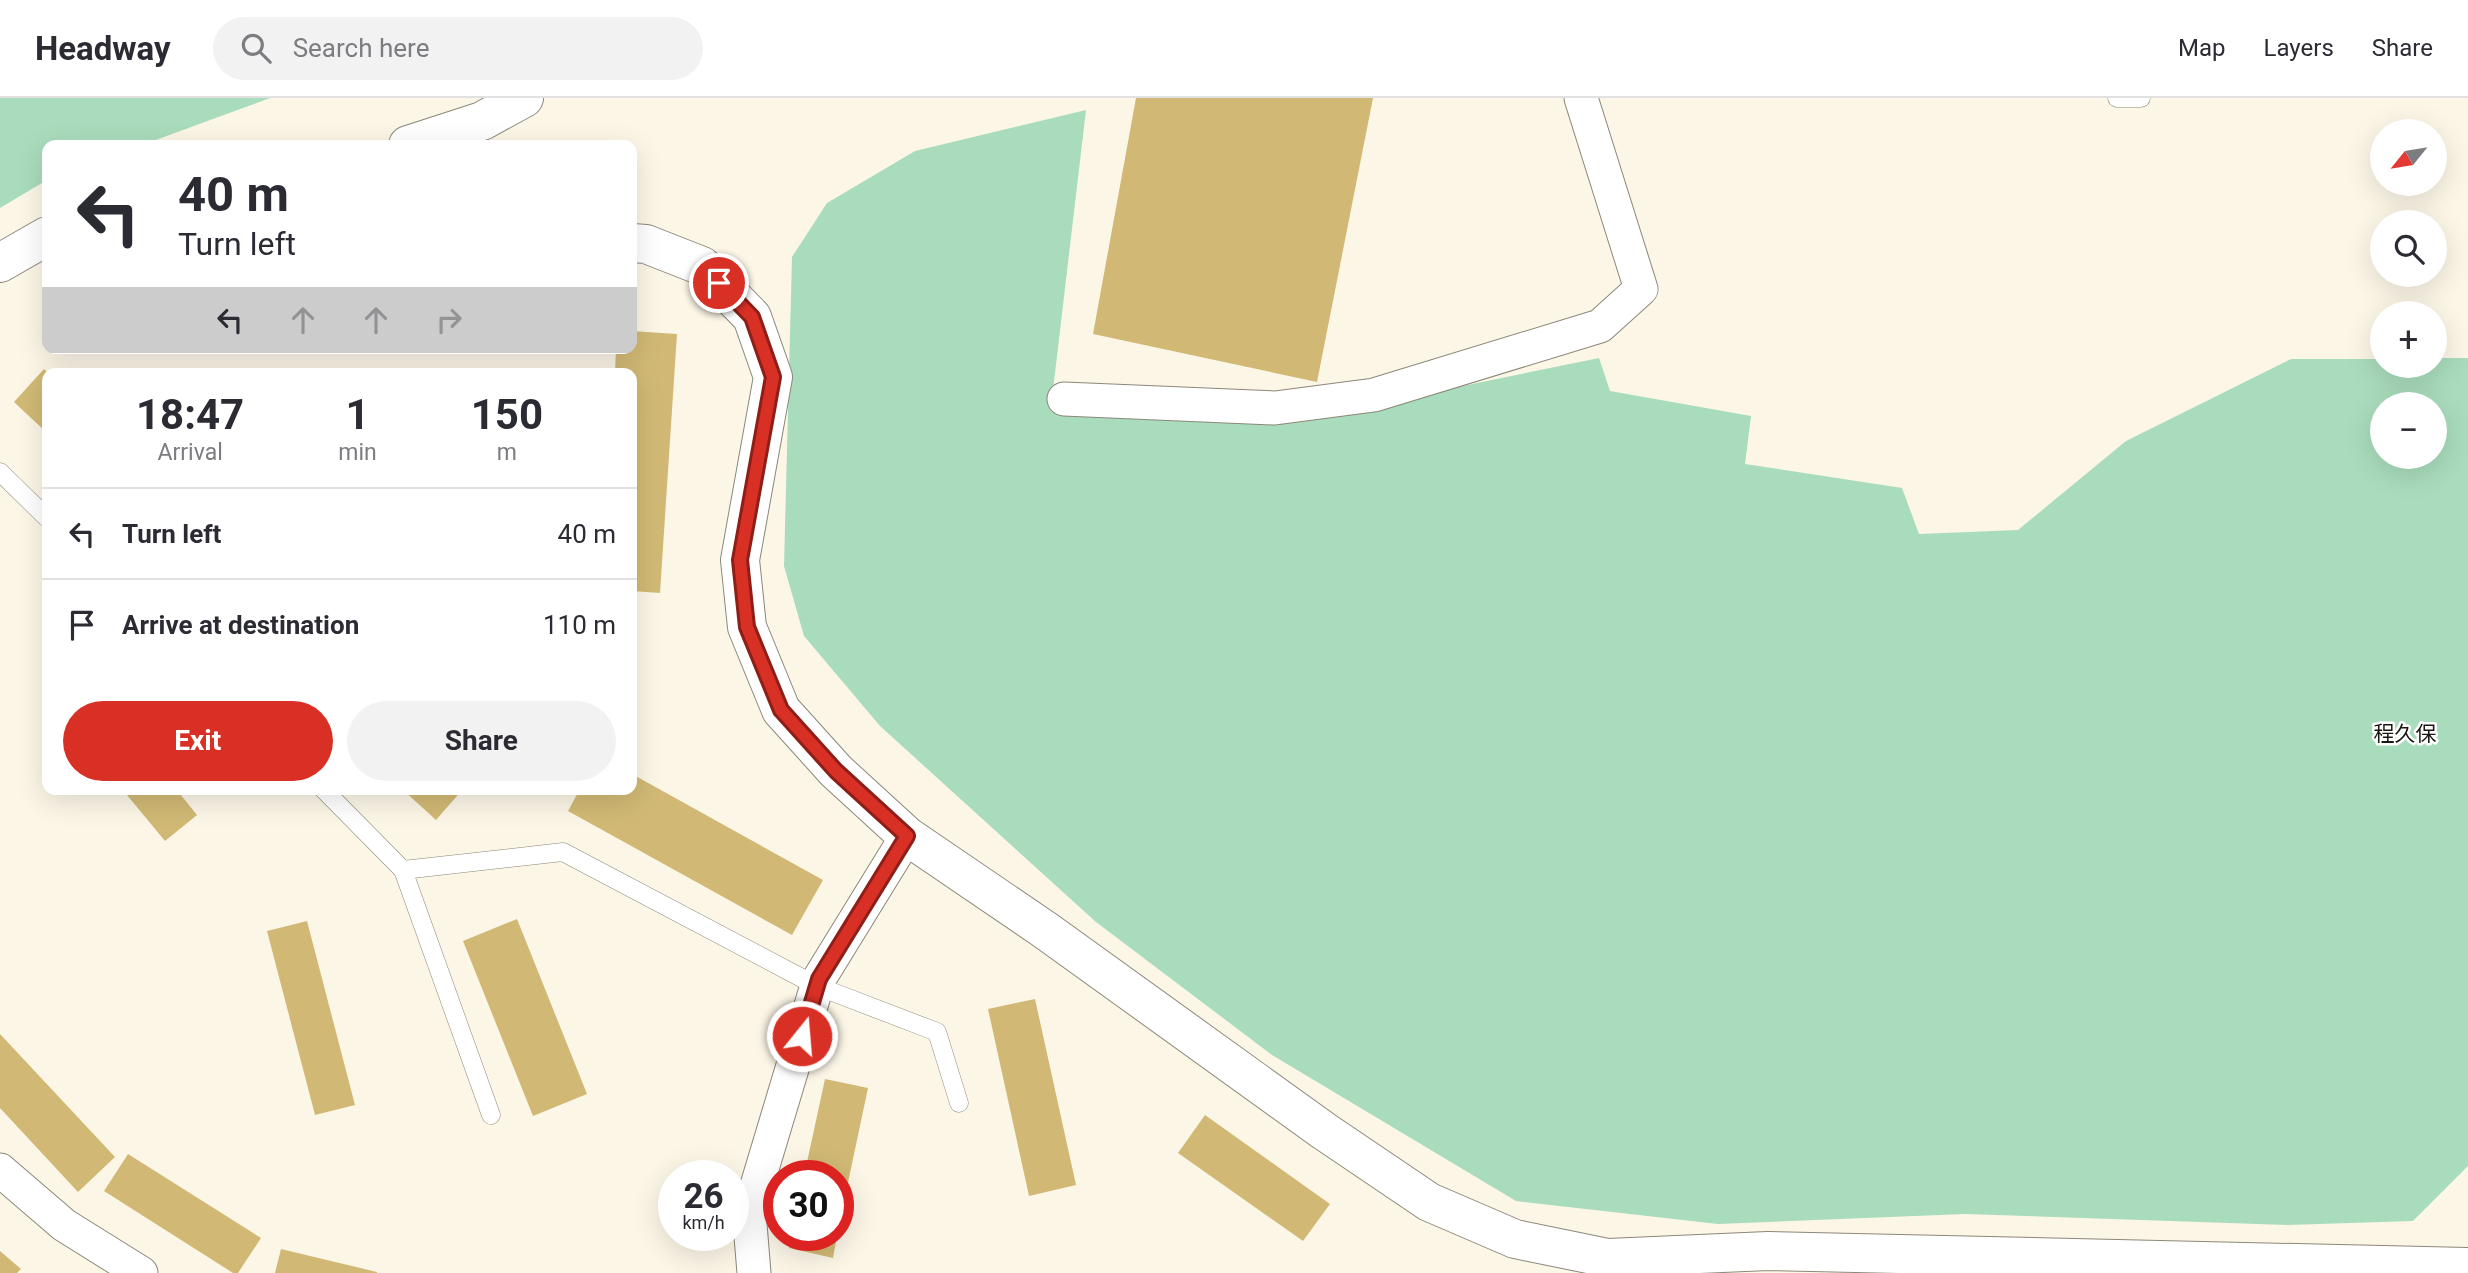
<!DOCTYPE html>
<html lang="en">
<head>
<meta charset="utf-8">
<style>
	:root { --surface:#fff; --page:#f2f2f3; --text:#2b2b33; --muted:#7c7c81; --line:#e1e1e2; --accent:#d93025 }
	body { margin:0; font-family:Roboto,"Noto Sans JP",sans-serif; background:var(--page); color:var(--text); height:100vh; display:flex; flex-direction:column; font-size:26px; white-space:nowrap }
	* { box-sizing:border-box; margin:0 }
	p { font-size:23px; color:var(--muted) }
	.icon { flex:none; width:38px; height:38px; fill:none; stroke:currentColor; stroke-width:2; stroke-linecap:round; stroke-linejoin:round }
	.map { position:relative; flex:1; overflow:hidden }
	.sheet { position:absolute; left:42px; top:270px; width:595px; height:427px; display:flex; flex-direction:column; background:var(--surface); border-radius:14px; box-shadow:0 7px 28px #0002 }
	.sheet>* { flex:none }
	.banner { position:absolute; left:42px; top:42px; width:595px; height:214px; border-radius:14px; box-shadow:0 7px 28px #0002; background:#fff; color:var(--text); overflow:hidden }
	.needle { width:46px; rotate:240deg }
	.fabs { position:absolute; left:2370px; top:21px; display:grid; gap:14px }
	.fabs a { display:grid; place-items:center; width:77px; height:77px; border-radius:50%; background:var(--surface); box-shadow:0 7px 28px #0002; font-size:35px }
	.speed { position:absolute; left:658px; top:1062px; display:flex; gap:14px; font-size:35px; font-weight:700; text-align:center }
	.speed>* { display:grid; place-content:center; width:91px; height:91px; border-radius:50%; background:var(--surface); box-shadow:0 7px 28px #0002; line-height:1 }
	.speed small { font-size:18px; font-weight:400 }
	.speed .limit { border:10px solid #d22; background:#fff; color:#111 }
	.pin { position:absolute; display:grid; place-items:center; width:60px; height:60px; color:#fff; margin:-30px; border:4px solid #fff; border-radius:50%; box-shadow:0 2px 7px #0007 }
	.me { position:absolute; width:77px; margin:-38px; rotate:17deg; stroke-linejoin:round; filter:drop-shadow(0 0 5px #0008) }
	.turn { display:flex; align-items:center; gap:24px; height:147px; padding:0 21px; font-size:32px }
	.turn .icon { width:91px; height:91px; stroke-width:2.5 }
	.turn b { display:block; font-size:49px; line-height:60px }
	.lanes { display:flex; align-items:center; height:66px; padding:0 21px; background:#0003; justify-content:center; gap:35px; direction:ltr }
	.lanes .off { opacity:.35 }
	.eta { display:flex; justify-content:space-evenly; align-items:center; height:119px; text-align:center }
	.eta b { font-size:42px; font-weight:700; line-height:49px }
	.primary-button { display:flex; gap:14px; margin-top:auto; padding:14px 21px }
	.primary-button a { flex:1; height:80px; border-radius:42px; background:var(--accent); color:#fff; font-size:28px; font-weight:700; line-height:80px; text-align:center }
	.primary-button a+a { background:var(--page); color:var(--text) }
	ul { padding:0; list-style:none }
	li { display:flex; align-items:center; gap:21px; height:91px; padding:0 21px; border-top:2px solid var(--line) }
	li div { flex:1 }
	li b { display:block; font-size:26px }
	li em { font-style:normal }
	header { display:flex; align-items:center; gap:42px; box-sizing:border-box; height:98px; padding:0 35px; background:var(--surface); border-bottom:2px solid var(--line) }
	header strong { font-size:33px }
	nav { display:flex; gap:38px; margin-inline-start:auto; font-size:24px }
	.search { width:490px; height:63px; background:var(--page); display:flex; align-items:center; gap:18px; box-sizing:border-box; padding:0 24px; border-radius:38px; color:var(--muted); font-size:26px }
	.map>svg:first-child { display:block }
	.green { fill:#a9dcbc; fill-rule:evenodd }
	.building { fill:#d1b975 }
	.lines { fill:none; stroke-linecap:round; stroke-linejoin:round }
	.service-casing { stroke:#8c8779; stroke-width:19 }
	.minor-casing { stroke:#8c8779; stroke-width:35 }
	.tertiary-casing { stroke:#8c8779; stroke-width:40 }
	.service { stroke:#fff; stroke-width:18 }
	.minor { stroke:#fff; stroke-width:33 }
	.tertiary { stroke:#fff; stroke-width:38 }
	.route-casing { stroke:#8d1f18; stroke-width:18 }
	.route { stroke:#d93025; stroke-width:12 }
	.labels { text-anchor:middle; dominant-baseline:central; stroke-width:5; stroke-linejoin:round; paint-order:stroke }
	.neighbourhood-label { font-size:21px; fill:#181610; stroke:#fff }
</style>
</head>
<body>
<header>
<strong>Headway</strong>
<div class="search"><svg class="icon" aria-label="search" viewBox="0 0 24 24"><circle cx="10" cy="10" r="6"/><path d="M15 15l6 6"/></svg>Search here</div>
<nav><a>Map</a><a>Layers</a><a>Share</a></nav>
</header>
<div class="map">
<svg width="2468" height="1175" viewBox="0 0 2468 1175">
	<rect width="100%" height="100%" fill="#fcf6e7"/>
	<!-- green -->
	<g class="green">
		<path d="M0 0H270L142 47H47V82L0 110Z"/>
		<path d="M1086 12 1053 292 1345 312 1599 260 1610 293 1751 318 1745 366 1902 390 1919 436 2018 432 2126 343 2291 261H2382V268H2434V260H2468V1068L2413 1123 2287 1127 1965 1116 1718 1126 1516 1103 1272 957 1096 824 880 628 804 538 784 468 792 159 827 105 915 53ZM2382 306H2434V359H2382Z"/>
	</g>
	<!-- building -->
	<g class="building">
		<path d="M1136 0H1373L1317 284 1093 236Z"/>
		<path d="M632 233 677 236 660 495 632 493V275H615L616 250H632Z"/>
		<path d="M44 271 47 274V335L14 304Z"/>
		<path d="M632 676 823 782 792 837 568 713 580 691H632Z"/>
		<path d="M122 691H176L197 717 165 743Z"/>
		<path d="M402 691H463L436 722Z"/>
		<path d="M517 821 587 996 533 1018 463 843Z"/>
		<path d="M307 823 355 1007 315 1017 267 833Z"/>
		<path d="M1035 901 1076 1087 1029 1098 988 911Z"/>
		<path d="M0 936 115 1059 78 1094 0 1010Z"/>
		<path d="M825 981 868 990 839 1127 838 1078H804Z"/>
		<path d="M1205 1017 1330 1106 1303 1143 1178 1055Z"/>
		<path d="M128 1056 261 1140 238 1175H233L104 1093Z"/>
		<path d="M792 1138H837L833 1160 789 1150Z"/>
		<path d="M281 1151 377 1174V1175H275Z"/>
		<path d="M0 1153 21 1171 17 1175H0Z"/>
	</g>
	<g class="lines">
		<defs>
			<g id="service">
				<path d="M2117 0H2141"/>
				<path d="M0 374 47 420"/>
				<path d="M323 691 403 772 491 1017"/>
				<path d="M403 772 563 754 817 888 937 934 959 1005"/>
			</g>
			<g id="minor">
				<path d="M1064 301 1275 310 1374 297 1600 228 1641 191 1581 0"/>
				<path d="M0 1072 64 1127 141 1175"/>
				<path d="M754 1175 749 1114 819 881 907 738"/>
			</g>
			<g id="tertiary">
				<path d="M408 47 482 23 524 0"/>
				<path d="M632 145 646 146 702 168 752 219 773 279 740 462 747 529 781 612 836 673 907 738 1045 832 1324 1033 1429 1104 1515 1141 1608 1160 1768 1153 2468 1169"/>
				<path d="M0 165 47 138"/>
			</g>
		</defs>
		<!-- service casing -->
		<use href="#service" class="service-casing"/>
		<!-- minor casing -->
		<use href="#minor" class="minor-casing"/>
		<!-- tertiary casing -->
		<use href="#tertiary" class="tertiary-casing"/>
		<!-- service -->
		<use href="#service" class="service"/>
		<!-- minor -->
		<use href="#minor" class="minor"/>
		<!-- tertiary -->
		<use href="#tertiary" class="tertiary"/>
	</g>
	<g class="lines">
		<defs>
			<path id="route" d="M719 185 752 219 773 279 740 462 747 529 781 612 836 673 907 738 819 881 802 938"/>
		</defs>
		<!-- route casing -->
		<use href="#route" class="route-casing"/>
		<!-- route -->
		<use href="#route" class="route"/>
	</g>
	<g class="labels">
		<!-- neighbourhood labels -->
		<g class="neighbourhood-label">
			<text x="2405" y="636">程久保</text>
		</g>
	</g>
</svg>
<div class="fabs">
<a><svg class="needle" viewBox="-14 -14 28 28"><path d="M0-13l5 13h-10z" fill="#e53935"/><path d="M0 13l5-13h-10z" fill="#7c7c81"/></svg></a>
<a><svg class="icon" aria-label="search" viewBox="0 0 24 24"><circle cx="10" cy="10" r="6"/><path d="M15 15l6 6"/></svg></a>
<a>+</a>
<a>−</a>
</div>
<div class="speed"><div>26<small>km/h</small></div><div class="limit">30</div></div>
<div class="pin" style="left:719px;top:185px;background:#d93025"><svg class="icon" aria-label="arrive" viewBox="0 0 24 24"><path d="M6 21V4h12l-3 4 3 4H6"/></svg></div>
<svg class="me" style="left:802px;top:938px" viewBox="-20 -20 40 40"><circle r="17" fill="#d93025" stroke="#fff" stroke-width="3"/><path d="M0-11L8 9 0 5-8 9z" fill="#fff"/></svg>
<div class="banner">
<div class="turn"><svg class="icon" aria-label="left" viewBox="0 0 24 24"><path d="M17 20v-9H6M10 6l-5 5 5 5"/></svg><div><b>40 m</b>Turn left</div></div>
<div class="lanes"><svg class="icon" aria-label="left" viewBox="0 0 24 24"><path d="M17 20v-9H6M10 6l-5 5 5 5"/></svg><svg class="icon off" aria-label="ahead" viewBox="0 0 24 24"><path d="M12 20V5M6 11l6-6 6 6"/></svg><svg class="icon off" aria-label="ahead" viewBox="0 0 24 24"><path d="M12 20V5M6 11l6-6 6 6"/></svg><svg class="icon off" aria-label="right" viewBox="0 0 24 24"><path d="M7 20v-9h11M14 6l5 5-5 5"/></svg></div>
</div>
<section class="sheet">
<div class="eta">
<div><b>18:47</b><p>Arrival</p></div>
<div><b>1</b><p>min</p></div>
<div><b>150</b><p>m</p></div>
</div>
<ul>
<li><svg class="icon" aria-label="left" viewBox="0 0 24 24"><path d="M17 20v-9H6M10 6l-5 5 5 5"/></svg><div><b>Turn left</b></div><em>40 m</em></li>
<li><svg class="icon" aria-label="arrive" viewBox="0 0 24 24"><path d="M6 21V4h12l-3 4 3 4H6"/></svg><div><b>Arrive at destination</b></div><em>110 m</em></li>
</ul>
<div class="primary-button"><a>Exit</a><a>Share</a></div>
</section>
</div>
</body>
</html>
